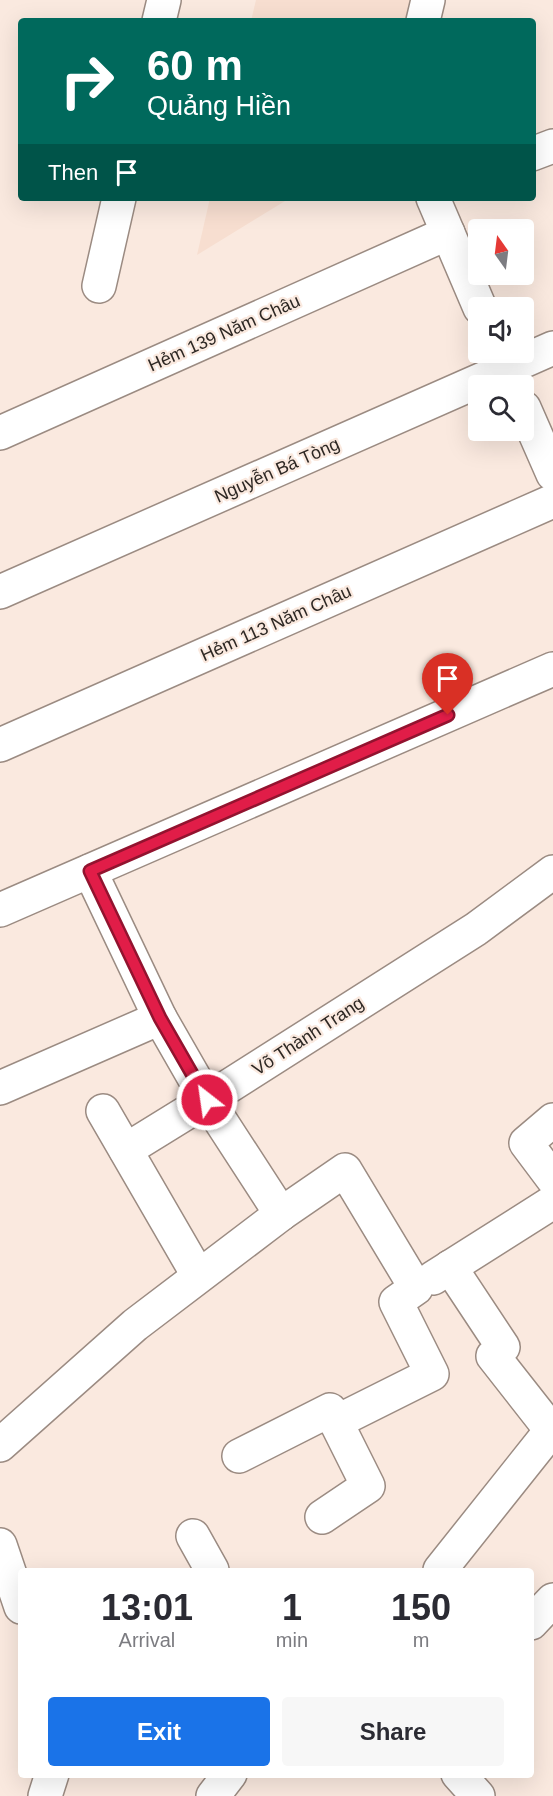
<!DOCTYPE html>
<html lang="en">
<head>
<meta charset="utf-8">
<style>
	:root { --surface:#fff; --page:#f7f7f7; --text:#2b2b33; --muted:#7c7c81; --accent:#1a73e8 }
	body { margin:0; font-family:Helvetica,sans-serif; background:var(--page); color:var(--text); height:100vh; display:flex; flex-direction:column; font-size:22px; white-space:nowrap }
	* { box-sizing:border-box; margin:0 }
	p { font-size:20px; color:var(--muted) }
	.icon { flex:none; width:33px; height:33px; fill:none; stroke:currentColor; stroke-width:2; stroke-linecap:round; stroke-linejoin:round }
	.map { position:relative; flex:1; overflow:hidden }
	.drawer { position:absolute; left:18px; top:1568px; width:516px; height:210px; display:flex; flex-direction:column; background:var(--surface); border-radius:6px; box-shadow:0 6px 24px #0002 }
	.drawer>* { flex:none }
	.banner { position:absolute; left:18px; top:18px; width:518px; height:183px; border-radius:6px; box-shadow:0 6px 24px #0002; background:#00695c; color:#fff; overflow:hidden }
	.needle { width:39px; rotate:346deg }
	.tools { position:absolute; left:468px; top:219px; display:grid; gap:12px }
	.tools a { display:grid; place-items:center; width:66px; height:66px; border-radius:6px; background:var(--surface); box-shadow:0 6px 24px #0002; font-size:30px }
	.pin { position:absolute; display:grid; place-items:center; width:51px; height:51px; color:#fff; margin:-62px -26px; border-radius:50% 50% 50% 0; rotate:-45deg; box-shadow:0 0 6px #0007 }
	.pin .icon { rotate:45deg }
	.me { position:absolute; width:66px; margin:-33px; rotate:330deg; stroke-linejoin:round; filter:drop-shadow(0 0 4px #0008) }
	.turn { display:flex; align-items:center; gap:21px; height:126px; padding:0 30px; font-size:27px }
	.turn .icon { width:78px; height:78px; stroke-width:2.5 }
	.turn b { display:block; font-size:42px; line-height:51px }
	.then { display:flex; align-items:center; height:57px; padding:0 30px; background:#0003; gap:12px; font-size:22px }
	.eta { display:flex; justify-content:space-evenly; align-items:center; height:102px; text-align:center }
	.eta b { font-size:36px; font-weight:800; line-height:42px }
	.cta { display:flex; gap:12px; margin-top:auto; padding:12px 30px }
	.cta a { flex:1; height:69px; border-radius:6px; background:var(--accent); color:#fff; font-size:24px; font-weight:800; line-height:69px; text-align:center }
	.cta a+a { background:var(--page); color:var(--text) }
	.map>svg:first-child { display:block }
	.built { fill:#f7ded0 }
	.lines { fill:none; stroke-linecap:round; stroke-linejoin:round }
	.minor-casing { stroke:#9b8b82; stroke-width:36 }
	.minor { stroke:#fff; stroke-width:33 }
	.route-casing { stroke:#92132f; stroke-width:15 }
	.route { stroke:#e11d48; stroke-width:10 }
	.labels { text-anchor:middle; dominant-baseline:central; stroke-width:4.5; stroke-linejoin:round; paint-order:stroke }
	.street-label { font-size:18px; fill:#2e2824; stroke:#fae9df }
</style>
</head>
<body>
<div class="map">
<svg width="553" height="1796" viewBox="0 0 553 1796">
	<rect width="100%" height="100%" fill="#fae9df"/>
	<!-- built -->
	<g class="built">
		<path d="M256 0H415L410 21H251Z"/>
		<path d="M210 198H290L197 255Z"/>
	</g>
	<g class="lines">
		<defs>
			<g id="minor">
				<path d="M159 21 164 0"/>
				<path d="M423 21 428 0"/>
				<path d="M532 154 553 146"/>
				<path d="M433 198 480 308"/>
				<path d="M99 286 119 198"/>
				<path d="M524 408 553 474"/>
				<path d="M0 433 448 233"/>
				<path d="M0 592 553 348"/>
				<path d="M0 745 553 501"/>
				<path d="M90 871 160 1018"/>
				<path d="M0 910 553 669"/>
				<path d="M0 1088 160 1018 207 1100 126 1150"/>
				<path d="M103 1111 198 1275"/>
				<path d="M553 1120 526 1143 553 1179"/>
				<path d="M281 1214 345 1170 416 1288 396 1302 432 1374 336 1422"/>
				<path d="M450 1267 503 1347 493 1356 551 1430"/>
				<path d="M433 1278 553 1202"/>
				<path d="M0 1445 135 1325 281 1214 207 1100 476 929 553 872"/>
				<path d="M239 1456 330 1410 368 1486 322 1517"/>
				<path d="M193 1536 212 1570"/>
				<path d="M0 1545 21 1607"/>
				<path d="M440 1570 553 1428"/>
				<path d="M531 1623 553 1600"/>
				<path d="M458 1774 478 1796"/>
				<path d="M45 1796 52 1774"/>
				<path d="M213 1796 230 1774"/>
			</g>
		</defs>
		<!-- minor casing -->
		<use href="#minor" class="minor-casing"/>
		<!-- minor -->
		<use href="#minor" class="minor"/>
	</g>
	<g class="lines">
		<defs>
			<path id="route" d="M207 1100 160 1018 90 871 448 715"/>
		</defs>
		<!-- route casing -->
		<use href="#route" class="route-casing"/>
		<!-- route -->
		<use href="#route" class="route"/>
	</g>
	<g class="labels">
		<!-- street labels -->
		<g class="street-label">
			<text transform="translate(224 333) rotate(-24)">Hẻm 139 Năm Châu</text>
			<text transform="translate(277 470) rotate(-24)">Nguyễn Bá Tòng</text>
			<text transform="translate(276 623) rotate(-24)">Hẻm 113 Năm Châu</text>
			<text transform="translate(308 1036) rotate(-33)">Võ Thành Trang</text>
		</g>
	</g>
</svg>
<div class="tools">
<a><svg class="needle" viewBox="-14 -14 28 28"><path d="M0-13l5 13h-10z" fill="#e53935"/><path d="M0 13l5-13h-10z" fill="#7c7c81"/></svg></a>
<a><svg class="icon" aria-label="sound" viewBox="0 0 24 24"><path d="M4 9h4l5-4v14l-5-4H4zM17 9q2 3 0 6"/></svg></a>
<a><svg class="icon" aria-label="search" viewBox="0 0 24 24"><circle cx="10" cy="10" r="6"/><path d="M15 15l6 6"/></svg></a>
</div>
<div class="pin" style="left:448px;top:715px;background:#d93025"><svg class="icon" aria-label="arrive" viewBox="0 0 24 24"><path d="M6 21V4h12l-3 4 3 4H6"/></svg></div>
<svg class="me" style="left:207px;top:1100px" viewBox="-20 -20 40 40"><circle r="17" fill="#e11d48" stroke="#fff" stroke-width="3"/><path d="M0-11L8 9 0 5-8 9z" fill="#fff"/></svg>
<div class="banner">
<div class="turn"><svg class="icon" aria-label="right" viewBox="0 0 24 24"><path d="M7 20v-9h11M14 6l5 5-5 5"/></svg><div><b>60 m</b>Quảng Hiền</div></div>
<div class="then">Then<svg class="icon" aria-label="arrive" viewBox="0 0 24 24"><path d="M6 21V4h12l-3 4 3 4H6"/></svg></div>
</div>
<section class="drawer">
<div class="eta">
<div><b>13:01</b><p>Arrival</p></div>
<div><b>1</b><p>min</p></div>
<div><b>150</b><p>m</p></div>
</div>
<div class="cta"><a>Exit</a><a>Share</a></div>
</section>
</div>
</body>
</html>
